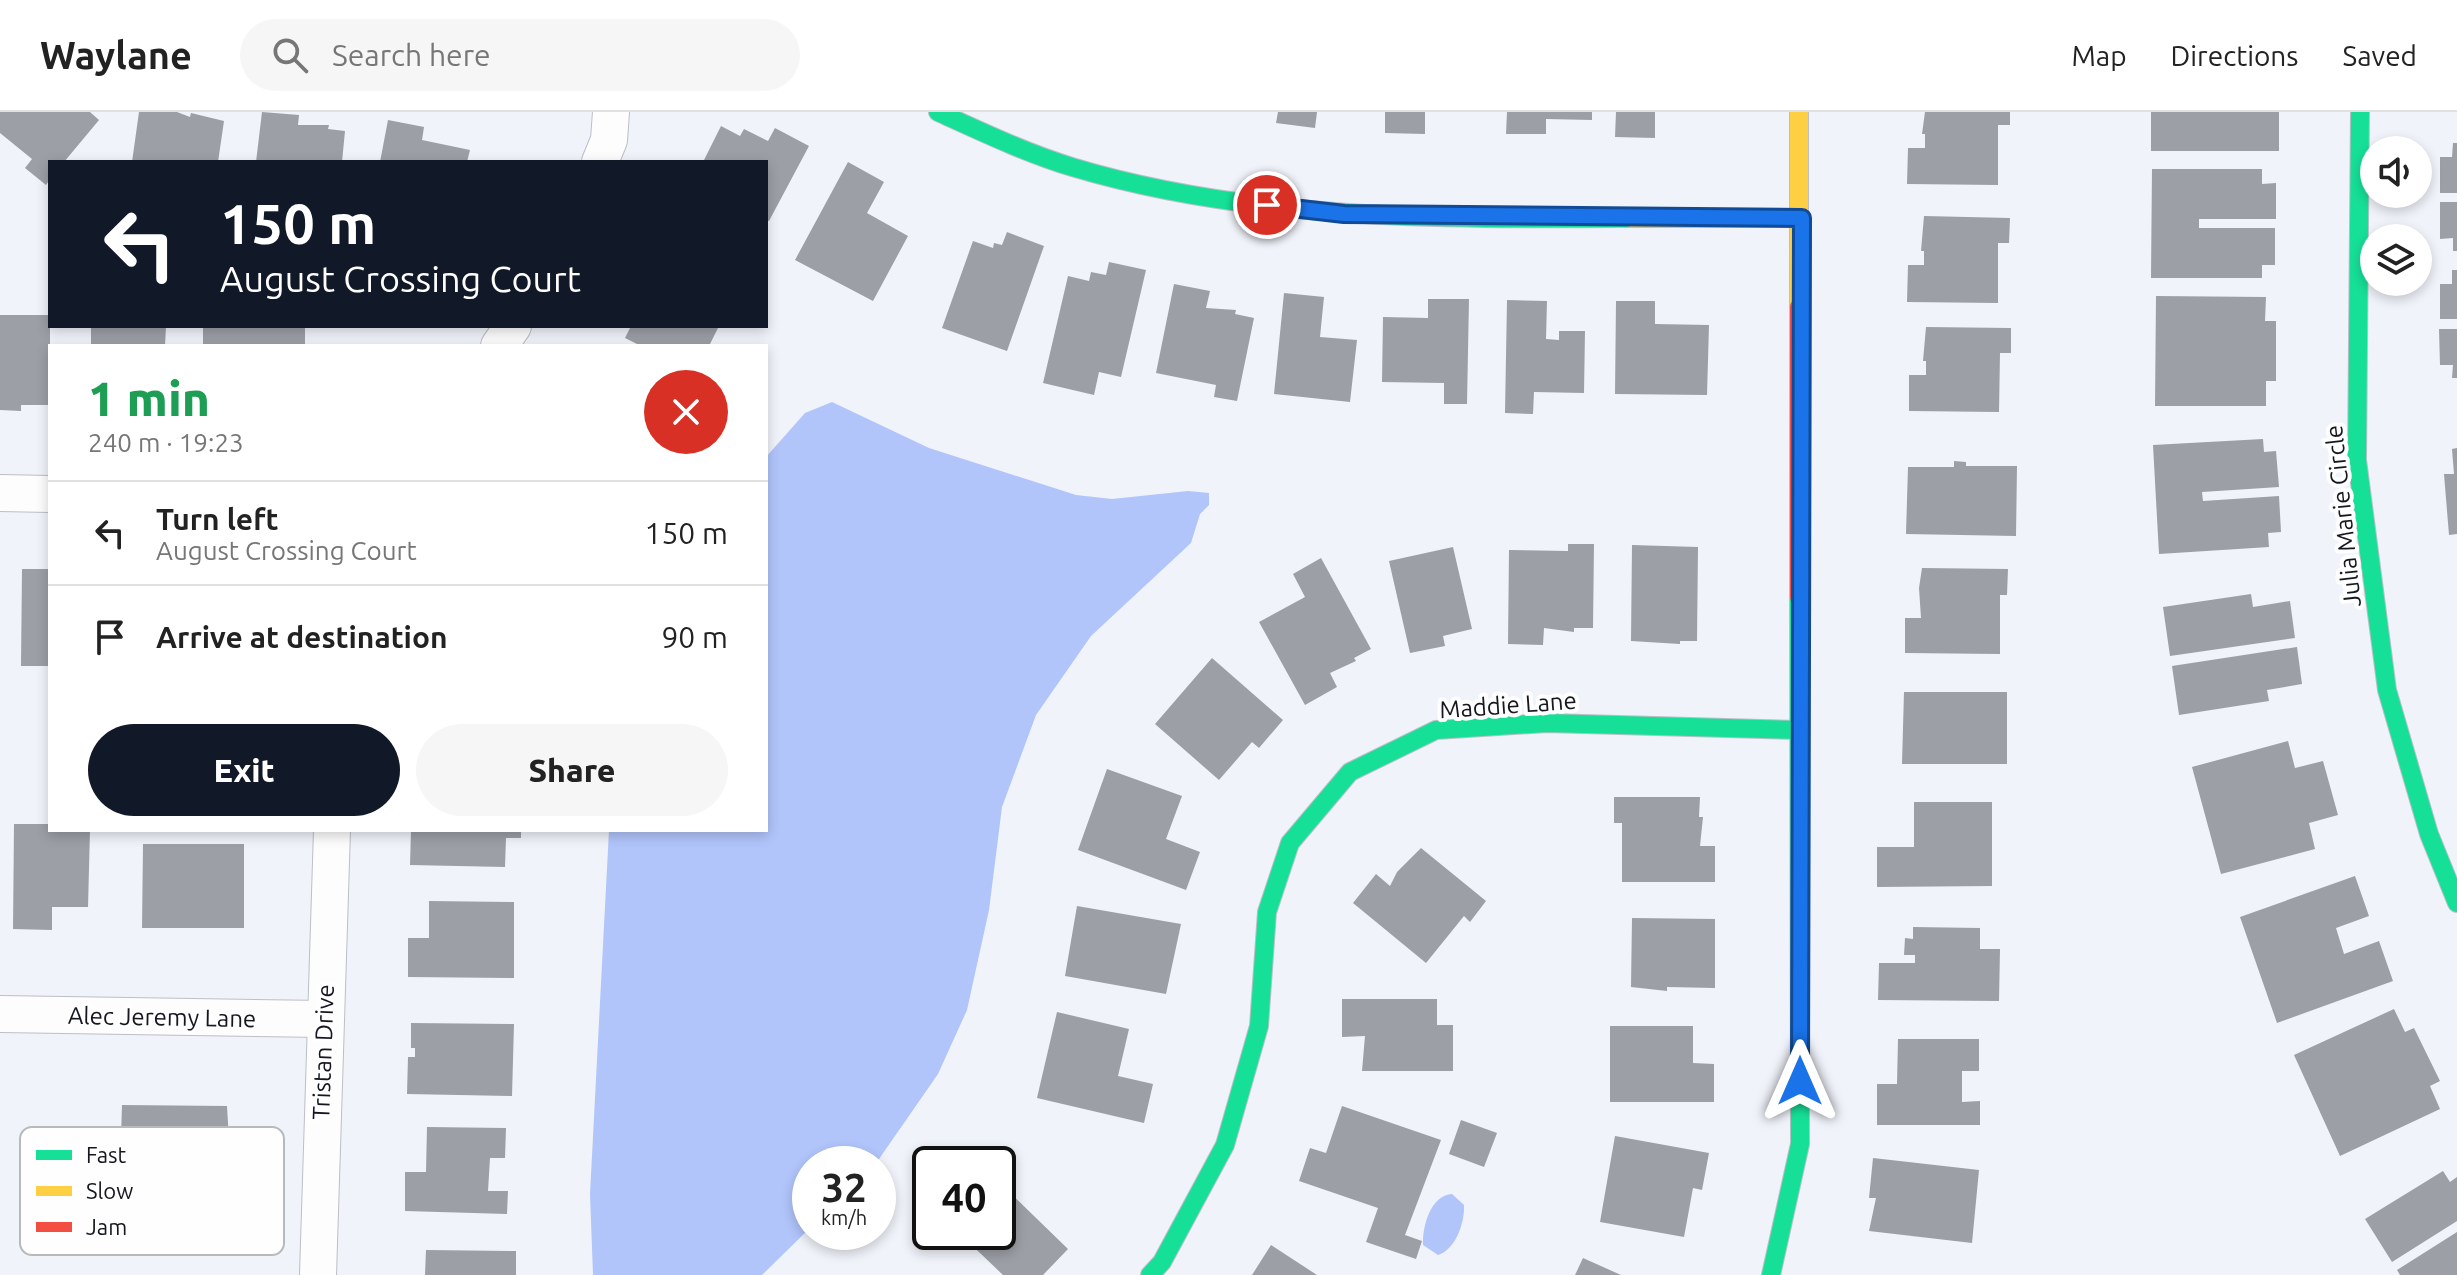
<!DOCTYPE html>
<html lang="en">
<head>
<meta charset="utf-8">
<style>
	:root { --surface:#fff; --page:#f6f6f6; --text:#222; --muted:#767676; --line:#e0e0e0; --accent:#111827 }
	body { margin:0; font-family:Ubuntu,sans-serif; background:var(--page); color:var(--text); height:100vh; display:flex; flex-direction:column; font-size:30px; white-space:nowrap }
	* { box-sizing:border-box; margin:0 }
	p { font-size:26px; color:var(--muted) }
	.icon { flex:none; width:44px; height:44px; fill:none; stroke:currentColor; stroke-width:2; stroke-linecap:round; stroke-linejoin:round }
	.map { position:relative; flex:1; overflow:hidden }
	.panel { position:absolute; left:48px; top:232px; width:720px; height:488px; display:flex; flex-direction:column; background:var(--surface); border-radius:0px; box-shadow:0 4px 12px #0003 }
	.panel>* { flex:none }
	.hud { position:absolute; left:48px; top:48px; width:720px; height:168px; border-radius:0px; box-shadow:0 4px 12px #0003; background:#111827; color:#fff; overflow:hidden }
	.buttons { position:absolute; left:2360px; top:24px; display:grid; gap:16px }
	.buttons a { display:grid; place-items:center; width:72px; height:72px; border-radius:50%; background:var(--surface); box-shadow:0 4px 12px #0003; font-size:40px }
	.speed { position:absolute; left:792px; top:1034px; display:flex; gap:16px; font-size:40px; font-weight:700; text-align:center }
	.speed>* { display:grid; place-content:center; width:104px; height:104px; border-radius:50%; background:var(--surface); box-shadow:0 4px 12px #0003; line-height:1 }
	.speed small { font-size:20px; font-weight:400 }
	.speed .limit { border:4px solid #111; border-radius:12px; background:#fff; color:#111 }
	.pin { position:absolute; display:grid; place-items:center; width:68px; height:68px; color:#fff; margin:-34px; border:4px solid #fff; border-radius:50%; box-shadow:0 2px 8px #0007 }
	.me { position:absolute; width:88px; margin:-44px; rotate:0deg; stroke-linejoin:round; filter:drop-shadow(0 0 6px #0008) }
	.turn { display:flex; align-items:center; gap:28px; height:168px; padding:0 40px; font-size:36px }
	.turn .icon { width:104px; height:104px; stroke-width:2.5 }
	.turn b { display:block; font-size:56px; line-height:68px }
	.round { display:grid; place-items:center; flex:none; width:84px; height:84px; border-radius:42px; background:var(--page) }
	.summary { display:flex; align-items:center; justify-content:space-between; height:136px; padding:0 40px }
	h1 { font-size:48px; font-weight:800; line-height:60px; color:#1e9e55 }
	.primary-button { display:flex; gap:16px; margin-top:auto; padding:16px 40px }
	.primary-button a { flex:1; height:92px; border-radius:48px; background:var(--accent); color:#fff; font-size:32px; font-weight:800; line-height:92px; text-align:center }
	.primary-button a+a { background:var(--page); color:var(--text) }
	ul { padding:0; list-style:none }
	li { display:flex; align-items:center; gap:24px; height:104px; padding:0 40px; border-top:2px solid var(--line) }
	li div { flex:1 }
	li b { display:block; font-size:30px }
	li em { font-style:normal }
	header { display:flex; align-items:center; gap:48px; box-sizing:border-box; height:112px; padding:0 40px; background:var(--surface); border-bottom:2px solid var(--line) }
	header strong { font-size:38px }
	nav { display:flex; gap:44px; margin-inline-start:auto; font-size:28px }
	.search { width:560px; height:72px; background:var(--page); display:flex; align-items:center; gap:20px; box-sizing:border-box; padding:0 28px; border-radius:44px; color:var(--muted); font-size:30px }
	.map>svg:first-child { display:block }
	.water { fill:#b1c5fb }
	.building { fill:#9c9fa6 }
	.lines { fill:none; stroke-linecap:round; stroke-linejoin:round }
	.street-casing { stroke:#bcbfc6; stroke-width:38 }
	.fast-casing { stroke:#bcbfc6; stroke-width:20 }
	.slow-casing { stroke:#bcbfc6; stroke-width:20 }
	.jam-casing { stroke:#bcbfc6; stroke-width:20 }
	.street { stroke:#fdfdfe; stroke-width:36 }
	.fast { stroke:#16e098; stroke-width:18 }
	.slow { stroke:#ffcf43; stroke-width:18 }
	.jam { stroke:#f24e42; stroke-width:18 }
	.route-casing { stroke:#114b97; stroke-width:20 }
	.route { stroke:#1a73e8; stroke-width:14 }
	.labels { text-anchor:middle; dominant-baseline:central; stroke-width:8; stroke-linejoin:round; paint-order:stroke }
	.street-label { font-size:24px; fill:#14171f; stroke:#fefefe }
	.key { fill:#fefefe; stroke:#b8b9bb; stroke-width:2 }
	.key-label { font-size:22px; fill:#14171f }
</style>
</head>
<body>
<header>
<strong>Waylane</strong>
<div class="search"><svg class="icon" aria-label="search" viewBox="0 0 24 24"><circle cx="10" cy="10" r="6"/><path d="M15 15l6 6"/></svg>Search here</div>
<nav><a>Map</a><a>Directions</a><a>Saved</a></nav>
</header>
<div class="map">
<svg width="2457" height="1163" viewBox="0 0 2457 1163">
	<rect width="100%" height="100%" fill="#f0f3fa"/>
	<!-- water -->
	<g class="water">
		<path d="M832 290 929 336 1076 383 1112 387 1188 379 1209 381V393L1200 402 1191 431 1091 524 1036 603 1002 695 989 798 967 898 938 962 879 1047 874 1052H810V1116L762 1163H593L590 1082 609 718H766V345L805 301Z"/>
		<path d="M1452 1082 1464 1093C1465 1111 1455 1138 1438 1143L1423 1133C1422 1114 1431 1083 1452 1082Z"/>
	</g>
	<!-- building -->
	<g class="building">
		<path d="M0 0H90L99 8 64 50H50V67L46 73 25 56 32 47 0 21Z"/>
		<path d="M139 0H177L190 5 191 1 224 9 218 50H132Z"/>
		<path d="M262 0 299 3 298 13H329L328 17 345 19 342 50H256Z"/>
		<path d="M1278 0H1317L1315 16 1276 11Z"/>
		<path d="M1385 0H1425V22L1385 21Z"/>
		<path d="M1507 0H1592V8L1546 7V22H1506Z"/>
		<path d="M1616 0H1655V26L1615 25Z"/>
		<path d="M1925 0H2010V13H1998V73L1907 72 1908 36H1925V22H1922Z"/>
		<rect x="2151" y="0" width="128" height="39"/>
		<path d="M388 8 424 15 422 28 470 38 467 50H380Z"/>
		<path d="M721 14 740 24 744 17 768 29 775 16 809 34 769 109 766 108V50H703Z"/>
		<path d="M2453 31H2457V81H2440V45H2452Z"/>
		<path d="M848 50 884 70 867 101 908 124 873 189 795 148Z"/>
		<path d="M2152 57H2262V72L2276 71V107H2199V116H2275V153H2262V166H2151Z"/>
		<path d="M2440 90H2457V139H2453V126L2440 127Z"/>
		<path d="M1924 104 2010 106 2009 131H1998V191L1907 190 1908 153H1924V139H1921Z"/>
		<path d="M1007 120 1044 134 1007 239 942 216 973 129 993 136 994 131 1002 133Z"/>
		<path d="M1109 150 1146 158 1121 265 1099 260 1094 283 1043 271 1068 164 1089 169 1091 160 1106 163Z"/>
		<path d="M2452 158H2457V207H2440V172H2452Z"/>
		<path d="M1174 172 1210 179 1206 196 1236 198 1235 202 1254 206 1237 289 1214 285 1216 273 1156 261Z"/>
		<path d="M1284 181 1324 185 1320 225 1357 228 1350 290 1274 282Z"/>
		<path d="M2156 184 2266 185 2265 209H2276V269H2266V294H2155Z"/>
		<path d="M1428 187H1469L1467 292H1444V271L1382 270 1383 205 1428 206Z"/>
		<path d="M1507 188 1547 189 1546 227 1559 228V219H1585L1584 281 1534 280 1533 302 1505 301Z"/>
		<path d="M1616 189H1655V212L1709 213 1707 283 1615 282Z"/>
		<path d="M0 203H50V293H21V299L0 298Z"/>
		<path d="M91 214H166L165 234H91Z"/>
		<rect x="203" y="214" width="102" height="20"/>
		<path d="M631 214H719L709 234H641L625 226Z"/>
		<path d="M1926 215 2011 216V241H2000L1999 300 1909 299V263H1926V249H1923Z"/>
		<path d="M2439 217H2457V266H2452L2453 253H2440Z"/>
		<path d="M2263 327 2264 340 2276 339 2279 375 2202 380 2203 389 2279 384 2281 420 2268 421 2269 435 2159 442 2153 333Z"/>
		<path d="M2457 336V422L2449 423 2444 362H2454L2452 337Z"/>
		<path d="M1954 349 1966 350V354H2017L2016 424 1906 422 1908 355H1954Z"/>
		<path d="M1568 432H1594L1593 516H1574V520L1544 516 1543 533 1508 532 1509 438 1568 439Z"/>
		<path d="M1632 433 1698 435 1697 529H1680V532L1631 529Z"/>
		<path d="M1453 435 1472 517 1443 524 1445 534 1410 541 1389 449Z"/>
		<path d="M1321 446 1371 537 1354 546 1356 549 1330 561 1337 575 1305 593 1259 510 1305 485 1293 462Z"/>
		<path d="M1922 456 2008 457 2007 483H2000V542L1905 541V506H1921L1919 476Z"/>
		<path d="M22 457H50V554H21Z"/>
		<path d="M2251 482 2253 495 2290 489 2295 526 2170 544 2163 495Z"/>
		<path d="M2297 535 2302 572 2267 578 2269 589 2179 603 2172 554Z"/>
		<path d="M1212 546 1283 608 1259 636 1252 630 1219 668 1155 612Z"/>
		<path d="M1904 580H2007V652H1902Z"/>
		<path d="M2288 629 2295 656 2323 649 2338 703 2309 711 2315 737 2221 762 2192 655Z"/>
		<path d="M1107 657 1182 684 1166 727 1200 740 1186 778 1078 738Z"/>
		<path d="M1614 685H1700L1699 705H1703L1700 734H1715V770H1622V711H1614Z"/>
		<path d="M1914 690H1992V774L1877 775V735H1914Z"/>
		<path d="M14 712H50V718H90L88 795H52V818L13 817Z"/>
		<path d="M411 718H521V726H506L505 755 410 753Z"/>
		<path d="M143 732H244V816H142Z"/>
		<path d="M1421 736 1486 789 1470 810 1464 804 1426 851 1353 791 1376 762 1390 774 1397 760Z"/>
		<path d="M2355 764 2369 804 2336 816 2344 842 2379 829 2393 869 2277 911 2240 805Z"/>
		<path d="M429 789 514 790V866L408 865V826H429Z"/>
		<path d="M1077 794 1181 812 1166 882 1065 864Z"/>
		<path d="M1632 806 1715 807V876L1667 875V879L1631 875Z"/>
		<path d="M1913 815 1980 816V837H2000L1999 889 1878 888 1879 851H1915V843H1904L1905 826 1913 827Z"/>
		<path d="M1342 887H1437V913H1453V959H1362L1365 924 1342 925Z"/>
		<path d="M2394 897 2405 920 2414 916 2440 969 2430 974 2440 997 2340 1044 2294 943Z"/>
		<path d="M1057 900 1129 917 1118 964 1153 972 1144 1011 1037 986Z"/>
		<path d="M411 911 514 912 512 984 407 982 408 945H415V936H411Z"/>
		<path d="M1610 914H1693V951L1714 952V990H1610Z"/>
		<path d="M1898 927H1979V959H1962V990L1980 989V1013H1877V972H1897Z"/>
		<path d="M122 993 227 994 229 1028H226V1043L242 1044V1080L149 1078 150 1025H121Z"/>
		<path d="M1342 994 1441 1028 1405 1123 1422 1129 1416 1147 1366 1130 1378 1096 1299 1069 1310 1036 1326 1041Z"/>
		<path d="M1461 1008 1497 1021 1484 1055 1449 1042Z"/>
		<path d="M427 1015 506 1016 505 1046H490L488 1079H508L507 1102 405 1099V1060H426Z"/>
		<path d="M1615 1024 1709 1041 1702 1078 1693 1076 1684 1125 1600 1110Z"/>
		<path d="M1873 1046 1979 1058 1972 1131 1869 1119 1876 1086H1869Z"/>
		<path d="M2443 1059 2450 1070 2457 1065V1109L2392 1150 2365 1107Z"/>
		<path d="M998 1069 1068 1137 1043 1163H1003L958 1120H998Z"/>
		<path d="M2457 1120V1163H2400L2397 1158Z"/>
		<path d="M1271 1133 1317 1163H1252Z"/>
		<path d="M426 1138 516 1139V1163H425Z"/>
		<path d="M1583 1146 1621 1163H1575Z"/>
	</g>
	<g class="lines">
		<defs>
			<g id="street">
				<path d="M600 50 609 28 611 0"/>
				<path d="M499 234 513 214"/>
				<path d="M0 381 50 382"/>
				<path d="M0 902 324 907"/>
				<path d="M318 1163 332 718"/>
			</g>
			<g id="fast">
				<path d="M938 0C982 20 1026 41 1072 55 1251 109 1446 107 1631 106"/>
				<path d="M2360 0 2357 348 2387 578 2429 722 2457 791"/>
				<path d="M1150 1163 1162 1150 1225 1033 1259 914 1267 800 1290 731 1350 660 1436 618 1547 611 1800 618"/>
				<path d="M1771 1163 1800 1032 1799 485"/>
			</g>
			<g id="slow">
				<path d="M1799 0V195"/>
				<path d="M1631 106H1802"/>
			</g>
			<path id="jam" d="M1799 195V485"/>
		</defs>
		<!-- street casing -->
		<use href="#street" class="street-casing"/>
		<!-- fast casing -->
		<use href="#fast" class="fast-casing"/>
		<!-- slow casing -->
		<use href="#slow" class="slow-casing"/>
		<!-- jam casing -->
		<use href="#jam" class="jam-casing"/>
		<!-- street -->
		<use href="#street" class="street"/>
		<!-- fast -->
		<use href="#fast" class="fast"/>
		<!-- slow -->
		<use href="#slow" class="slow"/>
		<!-- jam -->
		<use href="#jam" class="jam"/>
	</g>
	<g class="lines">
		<defs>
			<path id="route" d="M1267 93 1344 102 1802 106 1800 969"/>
		</defs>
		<!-- route casing -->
		<use href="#route" class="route-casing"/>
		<!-- route -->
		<use href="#route" class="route"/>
	</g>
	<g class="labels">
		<!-- street labels -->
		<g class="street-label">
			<text transform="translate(2343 404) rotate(-96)">Julia Marie Circle</text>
			<text transform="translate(1508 593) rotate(-4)">Maddie Lane</text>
			<text transform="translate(162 905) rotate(1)">Alec Jeremy Lane</text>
			<text transform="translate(323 940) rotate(-88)">Tristan Drive</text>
		</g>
	</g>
	<!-- legend -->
	<rect x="20" y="1015" width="264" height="128" rx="12" class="key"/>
	<rect x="36" y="1038" width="36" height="10" fill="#16e098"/>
	<rect x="36" y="1074" width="36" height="10" fill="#ffcf43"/>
	<rect x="36" y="1110" width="36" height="10" fill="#f24e42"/>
	<g class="key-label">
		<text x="86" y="1051">Fast</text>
		<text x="86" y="1087">Slow</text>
		<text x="86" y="1123">Jam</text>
	</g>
</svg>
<div class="buttons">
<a><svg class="icon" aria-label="sound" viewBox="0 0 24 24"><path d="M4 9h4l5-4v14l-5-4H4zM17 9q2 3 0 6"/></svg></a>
<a><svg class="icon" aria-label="layers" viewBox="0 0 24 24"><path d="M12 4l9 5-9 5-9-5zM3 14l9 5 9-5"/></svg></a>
</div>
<div class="speed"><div>32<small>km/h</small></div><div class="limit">40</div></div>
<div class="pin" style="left:1267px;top:93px;background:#d93025"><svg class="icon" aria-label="arrive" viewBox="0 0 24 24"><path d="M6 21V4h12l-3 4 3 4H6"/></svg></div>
<svg class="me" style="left:1800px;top:969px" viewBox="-20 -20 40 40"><path d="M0-17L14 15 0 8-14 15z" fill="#1a73e8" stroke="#fff" stroke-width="4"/></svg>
<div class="hud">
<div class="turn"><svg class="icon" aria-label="left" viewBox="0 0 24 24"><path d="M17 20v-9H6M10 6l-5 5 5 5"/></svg><div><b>150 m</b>August Crossing Court</div></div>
</div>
<section class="panel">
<div class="summary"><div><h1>1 min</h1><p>240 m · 19:23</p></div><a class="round" style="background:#d93025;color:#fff"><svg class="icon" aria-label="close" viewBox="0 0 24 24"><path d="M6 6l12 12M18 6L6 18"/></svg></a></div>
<ul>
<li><svg class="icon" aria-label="left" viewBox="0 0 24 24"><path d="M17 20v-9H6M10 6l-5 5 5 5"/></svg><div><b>Turn left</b><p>August Crossing Court</p></div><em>150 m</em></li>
<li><svg class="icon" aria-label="arrive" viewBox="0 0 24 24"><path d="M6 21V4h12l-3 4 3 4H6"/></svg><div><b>Arrive at destination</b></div><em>90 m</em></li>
</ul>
<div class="primary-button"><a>Exit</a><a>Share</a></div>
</section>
</div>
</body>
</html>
